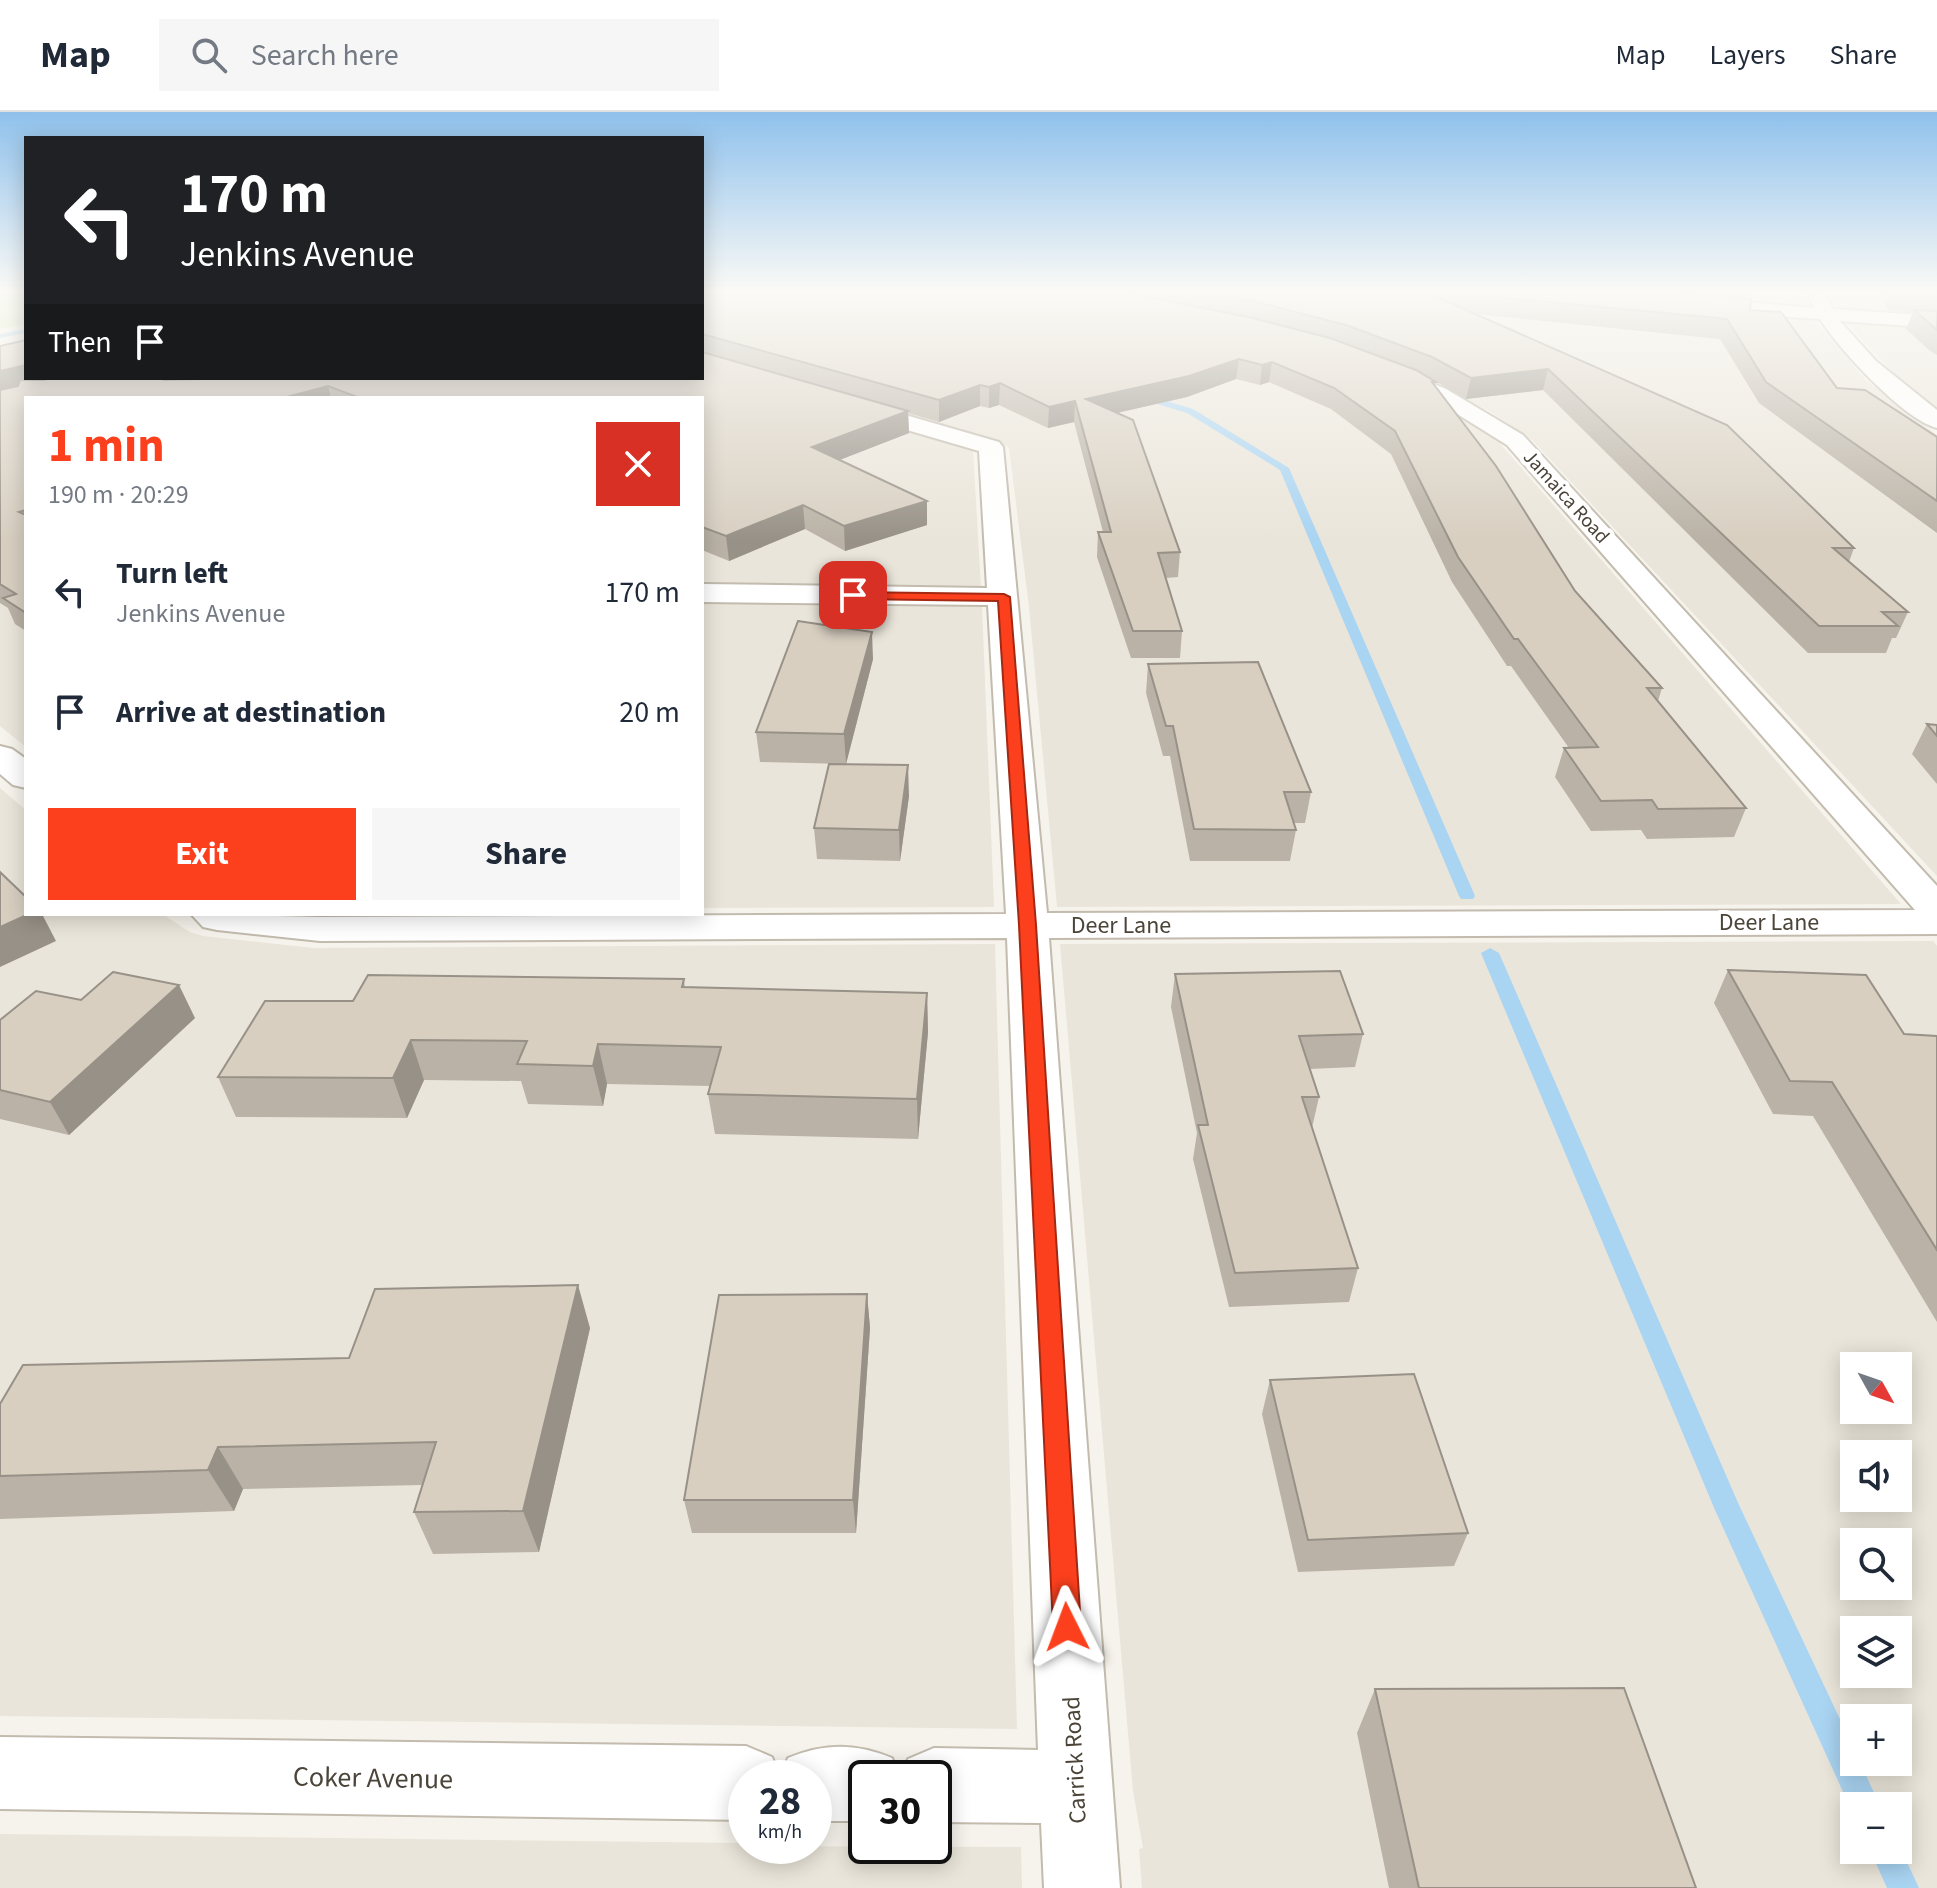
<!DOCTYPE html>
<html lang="en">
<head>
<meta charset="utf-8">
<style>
	:root { --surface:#fff; --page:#f6f6f7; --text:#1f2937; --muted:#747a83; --line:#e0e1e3; --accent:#fc3f1d }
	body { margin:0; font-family:"Source Sans 3",sans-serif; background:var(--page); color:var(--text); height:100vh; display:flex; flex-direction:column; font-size:30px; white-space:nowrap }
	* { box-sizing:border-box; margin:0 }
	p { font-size:26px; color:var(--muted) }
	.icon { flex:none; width:44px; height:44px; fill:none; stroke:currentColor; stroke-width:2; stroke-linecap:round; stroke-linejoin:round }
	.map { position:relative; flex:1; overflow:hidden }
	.details { position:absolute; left:24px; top:284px; width:680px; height:520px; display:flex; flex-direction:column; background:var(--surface); border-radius:0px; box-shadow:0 4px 20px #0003 }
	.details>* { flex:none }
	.banner { position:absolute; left:24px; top:24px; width:680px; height:244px; border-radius:0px; box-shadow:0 4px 20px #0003; background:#202124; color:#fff; overflow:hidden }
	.needle { width:52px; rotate:130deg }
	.tools { position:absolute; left:1840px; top:1240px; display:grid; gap:16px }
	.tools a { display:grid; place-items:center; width:72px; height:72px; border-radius:0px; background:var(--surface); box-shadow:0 4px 20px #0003; font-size:40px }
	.speed { position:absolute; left:728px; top:1648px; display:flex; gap:16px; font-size:40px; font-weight:700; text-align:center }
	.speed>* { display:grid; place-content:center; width:104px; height:104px; border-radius:50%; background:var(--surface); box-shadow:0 4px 20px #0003; line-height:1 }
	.speed small { font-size:20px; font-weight:400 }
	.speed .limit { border:4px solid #111; border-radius:12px; background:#fff; color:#111 }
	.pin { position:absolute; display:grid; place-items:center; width:68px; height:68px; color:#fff; margin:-34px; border-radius:16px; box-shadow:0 4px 12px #0006 }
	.me { position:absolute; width:88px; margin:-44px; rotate:357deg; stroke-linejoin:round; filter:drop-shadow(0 0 6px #0008) }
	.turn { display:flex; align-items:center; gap:28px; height:168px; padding:0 24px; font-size:36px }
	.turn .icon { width:104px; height:104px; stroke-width:2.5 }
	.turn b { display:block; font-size:56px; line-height:68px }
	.then { display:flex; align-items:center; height:76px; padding:0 24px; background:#0003; gap:16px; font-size:30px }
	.round { display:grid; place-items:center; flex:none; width:84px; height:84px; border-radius:0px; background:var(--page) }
	.overview { display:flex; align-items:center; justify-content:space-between; height:136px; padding:0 24px }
	h1 { font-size:48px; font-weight:700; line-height:60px; color:var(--accent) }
	.button { display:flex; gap:16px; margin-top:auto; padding:16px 24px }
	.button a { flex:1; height:92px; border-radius:0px; background:var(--accent); color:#fff; font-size:32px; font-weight:700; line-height:92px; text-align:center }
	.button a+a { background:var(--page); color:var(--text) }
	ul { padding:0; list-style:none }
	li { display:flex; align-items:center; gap:24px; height:120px; padding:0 24px }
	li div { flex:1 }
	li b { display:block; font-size:30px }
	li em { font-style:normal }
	header { display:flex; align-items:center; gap:48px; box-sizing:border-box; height:112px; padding:0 40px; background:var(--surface); border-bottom:2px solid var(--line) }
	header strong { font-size:38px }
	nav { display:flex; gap:44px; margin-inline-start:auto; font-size:28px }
	.search { width:560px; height:72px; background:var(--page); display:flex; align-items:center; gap:20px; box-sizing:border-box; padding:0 28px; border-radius:0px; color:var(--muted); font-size:30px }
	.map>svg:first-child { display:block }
	.residential { fill:#eae5da; fill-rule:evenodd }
	.green { fill:#d2eab5 }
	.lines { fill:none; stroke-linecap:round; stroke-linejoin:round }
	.stream { fill:#a9d4f2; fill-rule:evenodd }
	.minor-casing { stroke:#c2bbae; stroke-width:4 }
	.minor { fill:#fff; fill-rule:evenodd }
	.wall { fill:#bab2a6 }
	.shaded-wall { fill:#979187 }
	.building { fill:#d8cfc1; stroke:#979187; stroke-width:2 }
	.route { fill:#fc3f1d; stroke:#a42913; stroke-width:2 }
	.labels { text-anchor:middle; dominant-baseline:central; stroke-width:8; stroke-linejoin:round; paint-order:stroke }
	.far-street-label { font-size:20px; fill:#4b4439; stroke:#fff }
	.street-label { font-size:24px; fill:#4b4439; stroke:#fff }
	.near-street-label { font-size:28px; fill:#4b4439; stroke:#fff }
</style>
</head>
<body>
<header>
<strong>Map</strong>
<div class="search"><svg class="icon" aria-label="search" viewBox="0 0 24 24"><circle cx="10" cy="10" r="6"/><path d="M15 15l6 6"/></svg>Search here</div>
<nav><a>Map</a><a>Layers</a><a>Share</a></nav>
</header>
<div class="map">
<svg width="1937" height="1776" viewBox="0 0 1937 1776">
	<rect width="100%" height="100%" fill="#f6f3ec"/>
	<!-- residential -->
	<g class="residential">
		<path d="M702 179 1280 229 1460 302 1497 328 1901 792 1057 795 1029 495 1009 336 1002 331 702 243Z"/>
		<path d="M1566 179 1811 204 1865 267 1937 323V764L1533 329 1491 300 1431 269 1296 224Z"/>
		<path d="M1605 179H1801L1806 197Z"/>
		<path d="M1831 179H1937V206L1839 200Z"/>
		<path d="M1843 207 1937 213V296L1902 270Z"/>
		<path d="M702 256 973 338 981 476 702 471V286H216L167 266H702Z"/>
		<path d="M26 291V635L0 614V297Z"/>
		<path d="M702 490 982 494 994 795 702 796Z"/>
		<path d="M0 676 26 698V802H162L190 820 203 824 313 836 995 832 1017 1617 0 1604Z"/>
		<path d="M1933 829 1937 834V1776H1142L1139 1737 1143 1736 1133 1679 1060 832ZM1854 1254H1898V1298H1854ZM1854 1342H1898V1386H1854ZM1854 1430H1898V1474H1854ZM1854 1518H1898V1562H1854ZM1854 1606H1898V1650H1854ZM1854 1694H1898V1738H1854Z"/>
		<path d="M0 1722 746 1731V1734L1021 1735 1022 1776H0Z"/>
	</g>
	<!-- green -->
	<path class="green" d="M0 179H26V212L0 217Z"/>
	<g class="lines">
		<!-- stream -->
		<g class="stream">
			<path d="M26 217V221L0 226V222Z"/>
			<path d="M1140 281 1193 297 1289 356 1475 784 1473 787H1461L1459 784 1280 358 1187 301 1137 286Z"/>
			<path d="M1490 836 1499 841 1739 1393 1854 1637V1650H1860L1880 1694H1854V1704L1715 1398 1481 841Z"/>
			<path d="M1898 1731 1919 1776H1887L1870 1738H1898Z"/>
		</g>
		<defs>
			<g id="minor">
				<path d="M1577 179H1618L1814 196 1809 185 1818 180 1824 181 1833 197 1937 204V216L1840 209 1876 249 1937 298V316C1903 307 1839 237 1820 207 1781 204 1599 198 1577 179Z"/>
				<path d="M1389 254 1446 277 1523 323 1937 774V822L1049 826 1120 1776H1044L1041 1711 934 1710V1666H900L908 1647 934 1636 1038 1638 1007 826 320 829 217 818 203 815 191 802 320 805 1006 802 988 493 702 490V472L987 476 979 339 842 299 839 294 842 289 850 287 999 330 1003 335 1047 801 1915 798 1507 333 1446 295 1382 264 1379 260Z"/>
				<path d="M0 634 12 637 26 647V676L13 673 0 662Z"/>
				<path d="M0 1625 746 1634 772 1645 780 1665 788 1646C825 1631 855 1631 892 1646L900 1666H866V1709H814V1666H746V1708L0 1697Z"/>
			</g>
		</defs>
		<!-- minor casing -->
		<use href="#minor" class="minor-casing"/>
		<!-- minor -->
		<use href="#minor" class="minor"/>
	</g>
	<!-- wall -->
	<g class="wall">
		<path d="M702 179H1749L1746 187 1750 198 1837 276 1937 325V421L1759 291 1720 227 1475 202 1854 436 1849 450 1908 500 1896 526H1892L1886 541H1808L1543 278 1466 287 1428 265 1435 274 1575 479 1662 576 1658 589 1746 696 1734 725 1647 727 1641 718 1591 719 1555 665 1564 636H1569L1511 554H1507L1452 470 1391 342 1331 297 1269 270 1260 273 1236 267 1187 285 1117 301 1180 440 1178 465 1166 466 1182 519 1180 546H1131L1097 445 1098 420H1103L1074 310 1048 316 999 293 989 296 980 294 939 310 908 301 909 321 839 348 927 413 845 439 805 417 729 449 702 438V286H26V519L15 512 8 496 0 491V234L26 266 164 268H174L170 266H702Z"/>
		<path d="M1880 179H1937V243L1929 238 1906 217 1913 200 1888 198Z"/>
		<path d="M873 547 846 652 760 650 756 620Z"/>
		<path d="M1148 552 1311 680 1305 711H1294L1296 718 1290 749H1190L1170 644H1163L1146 581Z"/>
		<path d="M1927 612 1937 613V672L1912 642Z"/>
		<path d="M909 684 900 749 817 747 814 716Z"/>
		<path d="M1728 858 1904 922 1937 924V1210L1813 1004 1773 1002 1714 891Z"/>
		<path d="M1175 862 1363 922 1355 955 1310 957 1319 985 1312 1016 1358 1156 1349 1190 1229 1195 1193 1047 1197 1021 1171 895Z"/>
		<path d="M684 867 685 875 927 881 928 920 918 1027 715 1022 708 982 710 974 607 972 603 994 528 992 521 969 424 968 407 1006 236 1005 218 965 353 889Z"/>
		<path d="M81 888 195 906 69 1023 0 1007V908Z"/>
		<path d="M867 1182 870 1216 856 1421H692L684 1388Z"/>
		<path d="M590 1216 539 1440 433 1442 414 1400 422 1373 243 1377 234 1399 0 1407V1292L349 1246Z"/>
		<path d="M1270 1268 1468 1421 1454 1454 1298 1460 1262 1302Z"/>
		<path d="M1375 1577 1696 1776H1389L1357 1621Z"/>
	</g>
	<!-- shaded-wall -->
	<g class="shaded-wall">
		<path d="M1239 247 1236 267 1187 285 1085 308 1086 287Z"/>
		<path d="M1272 250 1269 270 1260 273 1262 253Z"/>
		<path d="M26 253V266H69L0 282V259Z"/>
		<path d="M1548 257 1543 278 1466 287 1471 266Z"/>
		<path d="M1000 271 999 293 989 296V275Z"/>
		<path d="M980 273V294L939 310V288Z"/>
		<path d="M328 274 331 286H283Z"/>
		<path d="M1075 289 1074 310 1048 316 1049 295Z"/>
		<path d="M908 299 909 321 814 358 812 335Z"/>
		<path d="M927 389V413L845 439 844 414Z"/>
		<path d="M803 393 805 417 729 449 726 424Z"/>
		<path d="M872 520 873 547 846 652 844 622Z"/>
		<path d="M908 653 909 684 900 749 899 718Z"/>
		<path d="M29 802H42L56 829 0 855V815Z"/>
		<path d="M179 873 195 906 69 1023 50 990Z"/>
		<path d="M927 881 928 920 918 1027 917 987Z"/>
		<path d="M411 928 424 968 407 1006 393 966Z"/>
		<path d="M598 932 607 972 603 994 593 954Z"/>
		<path d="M578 1173 590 1216 539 1440 523 1399Z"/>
		<path d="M867 1182 870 1216 856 1421 853 1388Z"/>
		<path d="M218 1335 243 1377 234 1399 208 1358Z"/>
	</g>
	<!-- building -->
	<g class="building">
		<path d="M702 179H1119L1248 205 1330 226 1416 258 1436 270H1432L1496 354 1575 479 1662 576H1647L1746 696 1658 697 1652 688 1601 689 1564 636 1598 635 1518 527H1514L1458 445 1395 319 1334 276 1272 250 1262 253 1239 247 1189 264 1086 287 1133 308 1180 440 1158 441 1182 519H1133L1098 420H1111L1075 289 1049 295 1000 271 989 275 980 273 939 288 702 222Z"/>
		<path d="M1203 179H1423L1727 313 1854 436H1833L1908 500H1882L1898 514H1819L1548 257 1471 266 1432 245 1346 213 1249 188Z"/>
		<path d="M1431 179H1665L1751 187 1750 198 1781 200 1837 276 1865 278 1937 325V389L1766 270 1727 207Z"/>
		<path d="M1895 179H1937V183Z"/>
		<path d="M1914 198 1937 199V218Z"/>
		<path d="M26 228V253L0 259V234Z"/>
		<path d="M702 240 908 299 812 335 927 389 844 414 803 393 726 424 702 415V286H360L328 274 283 286H26V398L19 400 26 403V501L3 486 16 482 0 472V278L18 274 20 268H44L52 266H160L164 268 198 267 197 266H702Z"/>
		<path d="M798 509 872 520 844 622 756 620Z"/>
		<path d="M1258 550 1311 680H1284L1296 718 1194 717 1173 614H1166L1148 552Z"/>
		<path d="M1927 612 1937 613V624Z"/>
		<path d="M829 652 908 653 899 718 814 716Z"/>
		<path d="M0 760 26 785V802H29L0 815Z"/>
		<path d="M1728 858 1866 863 1904 922 1937 924V1138L1832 970 1790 969Z"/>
		<path d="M1340 859 1363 922 1299 924 1319 985H1302L1358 1156 1235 1161 1198 1013H1208L1175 862Z"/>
		<path d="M113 860 179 873 50 990 0 978V908L36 879 81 888Z"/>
		<path d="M368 863 684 867 682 875 927 881 917 987 708 982 721 935 598 932 593 954 517 952 527 929 411 928 393 966 218 965 265 889H353Z"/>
		<path d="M578 1173 523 1399 414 1400 436 1330 218 1335 208 1358 0 1364V1292L23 1253 349 1246 375 1177Z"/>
		<path d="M867 1182 853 1388H684L719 1183Z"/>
		<path d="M1414 1262 1468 1421 1308 1428 1270 1268Z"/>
		<path d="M1624 1576 1696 1776H1419L1375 1577Z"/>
	</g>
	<!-- sky -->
	<linearGradient id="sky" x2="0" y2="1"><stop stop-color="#8fc1ec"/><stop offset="0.42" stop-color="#fbfaf6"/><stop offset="1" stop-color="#fbfaf6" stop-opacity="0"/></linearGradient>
	<rect width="1937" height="428" fill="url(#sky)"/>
	<!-- route -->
	<path class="route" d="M849 480 1004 482 1010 485 1036 813 1081 1515 1077 1525 1067 1529 1057 1525 1053 1515 1019 813 998 489 853 487 847 483Z"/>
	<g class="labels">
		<!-- far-street labels -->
		<g class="far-street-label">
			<text transform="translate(1566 385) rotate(48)">Jamaica Road</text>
		</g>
		<!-- street labels -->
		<g class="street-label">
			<text x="1769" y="810">Deer Lane</text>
			<text x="1121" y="813">Deer Lane</text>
			<text transform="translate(1075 1648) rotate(-93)">Carrick Road</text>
		</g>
		<!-- near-street labels -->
		<g class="near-street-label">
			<text transform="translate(373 1666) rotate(1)">Coker Avenue</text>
		</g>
	</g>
</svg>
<div class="tools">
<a><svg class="needle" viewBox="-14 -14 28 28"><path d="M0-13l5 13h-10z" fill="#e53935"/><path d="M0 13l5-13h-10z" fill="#747a83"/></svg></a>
<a><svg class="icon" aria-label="sound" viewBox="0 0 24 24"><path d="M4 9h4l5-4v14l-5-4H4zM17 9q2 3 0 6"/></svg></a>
<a><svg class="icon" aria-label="search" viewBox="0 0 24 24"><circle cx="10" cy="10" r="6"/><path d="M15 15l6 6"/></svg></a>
<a><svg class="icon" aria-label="layers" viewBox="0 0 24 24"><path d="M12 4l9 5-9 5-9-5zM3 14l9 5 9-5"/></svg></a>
<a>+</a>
<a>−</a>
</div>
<div class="speed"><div>28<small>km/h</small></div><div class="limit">30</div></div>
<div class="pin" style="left:853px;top:483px;background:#d93025"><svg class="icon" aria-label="arrive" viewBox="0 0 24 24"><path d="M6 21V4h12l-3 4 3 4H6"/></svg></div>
<svg class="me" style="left:1067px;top:1515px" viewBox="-20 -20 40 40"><path d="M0-17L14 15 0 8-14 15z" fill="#fc3f1d" stroke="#fff" stroke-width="4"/></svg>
<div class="banner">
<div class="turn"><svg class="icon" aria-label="left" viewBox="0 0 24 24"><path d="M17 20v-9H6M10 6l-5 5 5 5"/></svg><div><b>170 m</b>Jenkins Avenue</div></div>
<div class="then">Then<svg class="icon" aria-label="arrive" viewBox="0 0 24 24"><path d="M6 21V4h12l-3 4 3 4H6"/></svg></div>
</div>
<section class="details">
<div class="overview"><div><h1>1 min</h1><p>190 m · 20:29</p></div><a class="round" style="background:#d93025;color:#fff"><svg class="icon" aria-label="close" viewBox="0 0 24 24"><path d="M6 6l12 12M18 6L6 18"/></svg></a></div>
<ul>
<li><svg class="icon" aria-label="left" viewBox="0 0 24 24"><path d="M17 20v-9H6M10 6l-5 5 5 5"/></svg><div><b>Turn left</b><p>Jenkins Avenue</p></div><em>170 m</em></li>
<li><svg class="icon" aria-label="arrive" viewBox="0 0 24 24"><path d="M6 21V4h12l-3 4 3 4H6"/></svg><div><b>Arrive at destination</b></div><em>20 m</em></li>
</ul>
<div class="button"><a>Exit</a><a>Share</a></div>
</section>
</div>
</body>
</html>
